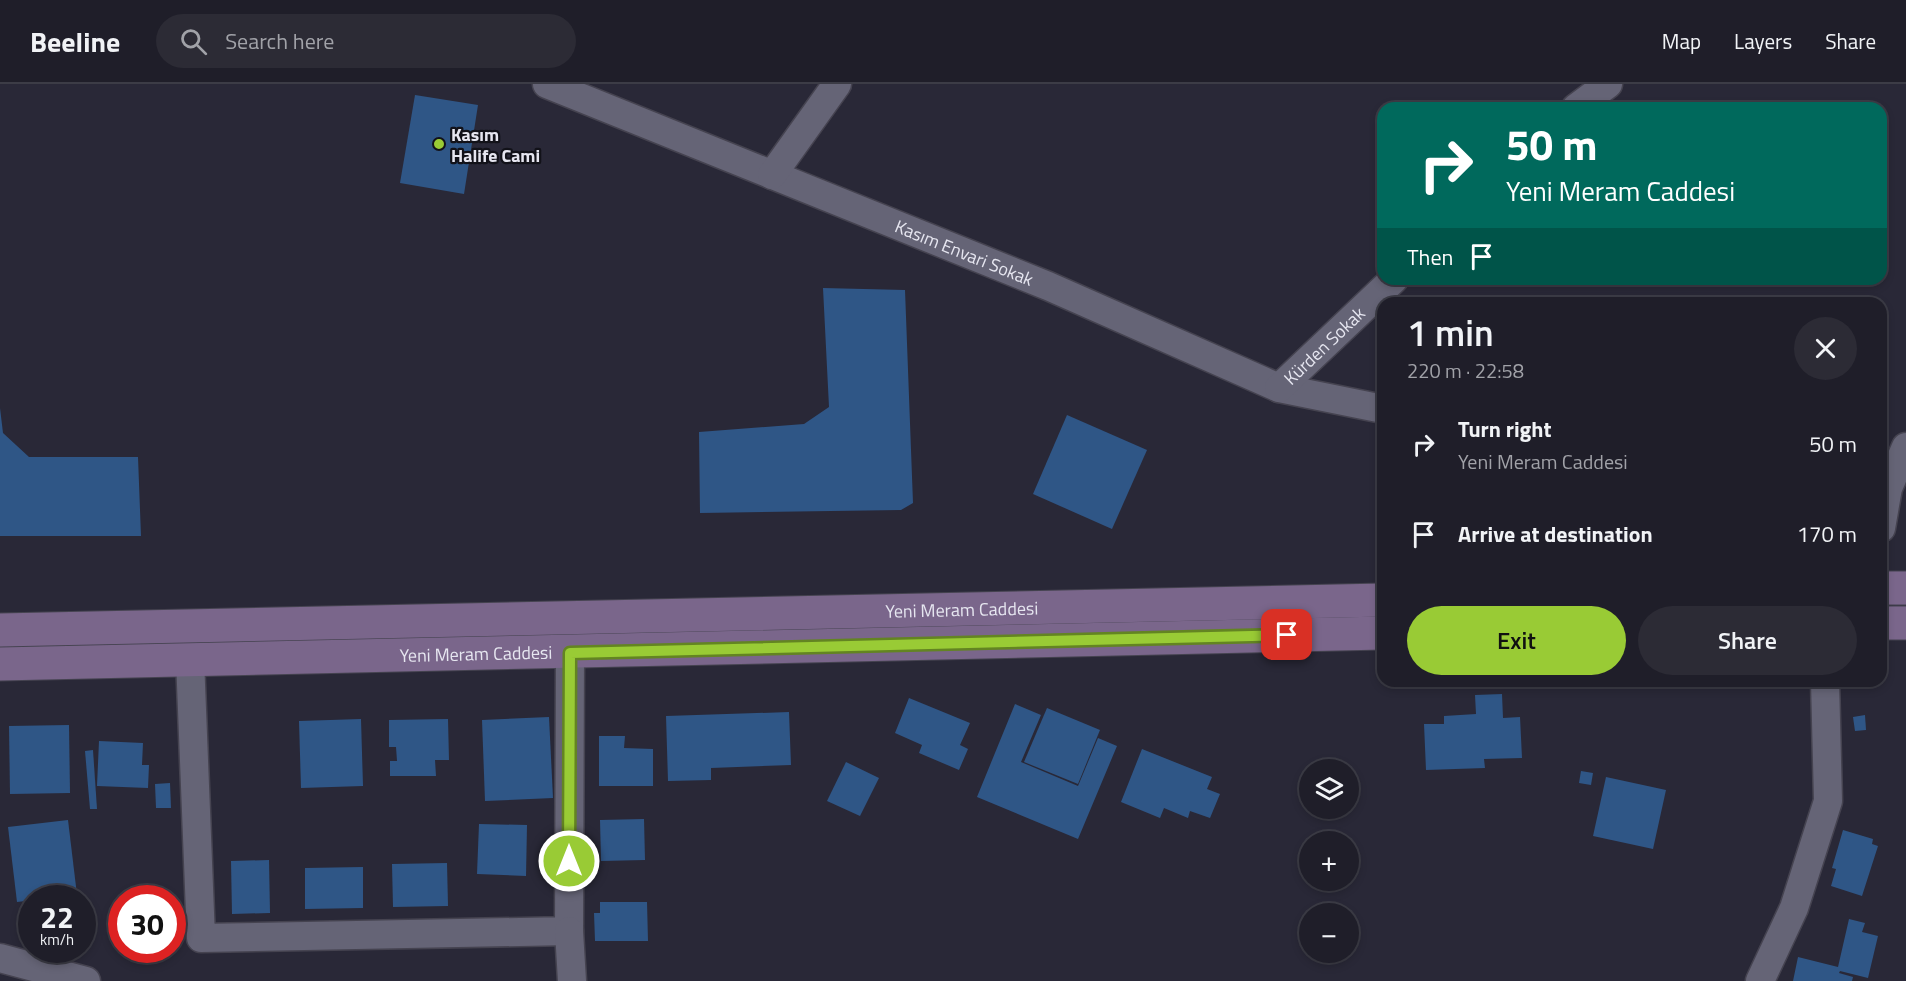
<!DOCTYPE html>
<html lang="en">
<head>
<meta charset="utf-8">
<style>
	:root { --surface:#1f1e29; --page:#2c2b35; --text:#f1f3f6; --muted:#a1a2a8; --line:#3c3c46; --accent:#99cb35 }
	body { margin:0; font-family:"Titillium Web",sans-serif; background:var(--page); color:var(--text); height:100vh; display:flex; flex-direction:column; font-size:22px; white-space:nowrap }
	* { box-sizing:border-box; margin:0 }
	p { font-size:20px; color:var(--muted) }
	.icon { flex:none; width:33px; height:33px; fill:none; stroke:currentColor; stroke-width:2; stroke-linecap:round; stroke-linejoin:round }
	.map { position:relative; flex:1; overflow:hidden }
	.details { position:absolute; left:1377px; top:213px; width:510px; height:390px; display:flex; flex-direction:column; background:var(--surface); border-radius:18px; box-shadow:0 3px 9px #0003,0 0 0 2px var(--line) }
	.details>* { flex:none }
	.guide { position:absolute; left:1377px; top:18px; width:510px; height:183px; border-radius:18px; box-shadow:0 3px 9px #0003,0 0 0 2px var(--line); background:#00695c; color:#fff; overflow:hidden }
	.tools { position:absolute; left:1299px; top:675px; display:grid; gap:12px }
	.tools a { display:grid; place-items:center; width:60px; height:60px; border-radius:50%; background:var(--surface); box-shadow:0 3px 9px #0003,0 0 0 2px var(--line); font-size:30px }
	.speed { position:absolute; left:18px; top:801px; display:flex; gap:12px; font-size:30px; font-weight:700; text-align:center }
	.speed>* { display:grid; place-content:center; width:78px; height:78px; border-radius:50%; background:var(--surface); box-shadow:0 3px 9px #0003,0 0 0 2px var(--line); line-height:1 }
	.speed small { font-size:15px; font-weight:400 }
	.speed .limit { border:9px solid #d22; background:#fff; color:#111 }
	.pin { position:absolute; display:grid; place-items:center; width:51px; height:51px; color:#fff; margin:-26px; border-radius:12px; box-shadow:0 3px 9px #0006 }
	.me { position:absolute; width:66px; margin:-33px; rotate:0deg; stroke-linejoin:round; filter:drop-shadow(0 0 4px #0008) }
	.turn { display:flex; align-items:center; gap:21px; height:126px; padding:0 30px; font-size:27px }
	.turn .icon { width:78px; height:78px; stroke-width:2.5 }
	.turn b { display:block; font-size:42px; line-height:51px }
	.then { display:flex; align-items:center; height:57px; padding:0 30px; background:#0003; gap:12px; font-size:22px }
	.round { display:grid; place-items:center; flex:none; width:63px; height:63px; border-radius:32px; background:var(--page) }
	.overview { display:flex; align-items:center; justify-content:space-between; height:102px; padding:0 30px }
	h1 { font-size:36px; font-weight:600; line-height:45px }
	.cta { display:flex; gap:12px; margin-top:auto; padding:12px 30px }
	.cta a { flex:1; height:69px; border-radius:36px; background:var(--accent); color:#111; font-size:24px; font-weight:600; line-height:69px; text-align:center }
	.cta a+a { background:var(--page); color:var(--text) }
	ul { padding:0; list-style:none }
	li { display:flex; align-items:center; gap:18px; height:90px; padding:0 30px }
	li div { flex:1 }
	li b { display:block; font-size:22px }
	li em { font-style:normal }
	header { display:flex; align-items:center; gap:36px; box-sizing:border-box; height:84px; padding:0 30px; background:var(--surface); border-bottom:2px solid var(--line) }
	header strong { font-size:28px }
	nav { display:flex; gap:33px; margin-inline-start:auto; font-size:21px }
	.search { width:420px; height:54px; background:var(--page); display:flex; align-items:center; gap:15px; box-sizing:border-box; padding:0 21px; border-radius:33px; color:var(--muted); font-size:22px }
	.map>svg:first-child { display:block }
	.building { fill:#2f5686 }
	.lines { fill:none; stroke-linecap:round; stroke-linejoin:round }
	.street-casing { stroke:#454350; stroke-width:31 }
	.secondary-casing { stroke:#454350; stroke-width:35 }
	.street { stroke:#656476; stroke-width:28 }
	.secondary { stroke:#7a668b; stroke-width:33 }
	.route-casing { stroke:#638422; stroke-width:15 }
	.route { stroke:#99cb35; stroke-width:10 }
	.poi-dot { fill:#99cb35; stroke:#121219; stroke-width:2 }
	.labels { text-anchor:middle; dominant-baseline:central; stroke-width:4.5; stroke-linejoin:round; paint-order:stroke }
	.poi-label { font-size:18px; font-weight:bold; fill:#e6e6f0; stroke:#121219; text-anchor:start }
	.street-label { font-size:18px; fill:#e6e6f0; stroke:#121219 }
</style>
</head>
<body>
<header>
<strong>Beeline</strong>
<div class="search"><svg class="icon" aria-label="search" viewBox="0 0 24 24"><circle cx="10" cy="10" r="6"/><path d="M15 15l6 6"/></svg>Search here</div>
<nav><a>Map</a><a>Layers</a><a>Share</a></nav>
</header>
<div class="map">
<svg width="1906" height="897" viewBox="0 0 1906 897">
	<rect width="100%" height="100%" fill="#292837"/>
	<!-- building -->
	<g class="building">
		<path d="M415 11 478 21 464 110 400 99Z"/>
		<path d="M823 204 905 206 913 419 901 426 700 429 699 348 804 340 829 323Z"/>
		<path d="M0 324 3 349 29 373H138L141 452H0Z"/>
		<path d="M1067 331 1147 366 1112 445 1033 410Z"/>
		<path d="M1502 610 1503 634 1520 633 1522 674 1484 675 1485 684 1426 686 1424 640H1444V632L1476 630 1475 611Z"/>
		<path d="M909 614 970 639 960 661 968 665 959 686 919 669 922 661 895 649Z"/>
		<path d="M1015 620 1041 631 1021 678 1078 702 1098 654 1117 662 1078 755 977 713Z"/>
		<path d="M1047 624 1100 646 1078 700 1024 678Z"/>
		<path d="M789 628 791 681 711 684V696L668 697 666 632Z"/>
		<path d="M1865 631 1866 646 1855 647 1853 633Z"/>
		<path d="M549 633 553 714 485 717 482 636Z"/>
		<path d="M361 635 363 702 301 704 299 637Z"/>
		<path d="M448 635 449 676H435L436 692H390V677H397L396 663H389V636Z"/>
		<path d="M69 641 70 709 10 710 9 642Z"/>
		<path d="M599 652H625L624 664 653 665V702H599Z"/>
		<path d="M99 657 143 659 142 681H149L148 704 97 702Z"/>
		<path d="M1142 665 1212 693 1207 705 1220 710 1210 734 1190 727 1188 734 1164 724 1160 734 1121 718Z"/>
		<path d="M93 666 97 725H90L85 667Z"/>
		<path d="M846 678 879 694 860 732 827 717Z"/>
		<path d="M1581 687 1593 689 1591 701 1579 699Z"/>
		<path d="M1606 693 1666 706 1653 765 1593 752Z"/>
		<path d="M170 699 171 724H156L155 700Z"/>
		<path d="M644 735 645 776 601 777 600 736Z"/>
		<path d="M68 736 77 811 17 818 8 743Z"/>
		<path d="M479 740 527 741 526 792 477 790Z"/>
		<path d="M1843 746 1873 755 1872 760 1878 762 1862 812 1831 802 1836 785 1832 784Z"/>
		<path d="M269 776 270 829 232 830 231 777Z"/>
		<path d="M447 779 448 822 393 823 392 780Z"/>
		<path d="M363 783V824L305 825V784Z"/>
		<path d="M600 818H647L648 857H595L594 829H600Z"/>
		<path d="M1849 835 1865 839 1862 848 1878 852 1868 894 1840 887 1839 889 1853 893 1852 897H1793L1798 873 1838 883Z"/>
	</g>
	<g class="lines">
		<defs>
			<g id="street">
				<path id="s1" d="M547 0 1048 202 1279 304 1383 325"/>
				<path d="M1576 24 1608 0"/>
				<path d="M772 91 837 0"/>
				<path id="s2" d="M1279 304 1394 195"/>
				<path d="M1881 444 1888 404 1906 363"/>
				<path d="M190 575 201 854 569 847 570 569"/>
				<path d="M569 847 572 897"/>
				<path d="M0 874 86 897"/>
				<path d="M1760 897 1794 824 1828 717 1825 597"/>
			</g>
			<g id="secondary">
				<path d="M1881 504H1906"/>
				<path d="M1881 539H1906"/>
				<path id="s3" d="M0 546 1383 516"/>
				<path id="s4" d="M0 580 1383 549"/>
			</g>
		</defs>
		<!-- street casing -->
		<use href="#street" class="street-casing"/>
		<!-- secondary casing -->
		<use href="#secondary" class="secondary-casing"/>
		<!-- street -->
		<use href="#street" class="street"/>
		<!-- secondary -->
		<use href="#secondary" class="secondary"/>
	</g>
	<g class="lines">
		<defs>
			<path id="route" d="M569 777 570 569 1287 551"/>
		</defs>
		<!-- route casing -->
		<use href="#route" class="route-casing"/>
		<!-- route -->
		<use href="#route" class="route"/>
	</g>
	<!-- markers -->
	<circle class="poi-dot" cx="439" cy="60" r="6"/>
	<g class="labels">
		<!-- poi labels -->
		<g class="poi-label">
			<text x="451" y="50">Kasım<tspan x="451" dy="21">Halife Cami</tspan></text>
		</g>
		<!-- street labels -->
		<g class="street-label">
			<text stroke="none"><textPath href="#s1" startOffset="450">Kasım Envari Sokak</textPath></text>
			<text stroke="none"><textPath href="#s2" startOffset="62">Kürden Sokak</textPath></text>
			<text stroke="none"><textPath href="#s3" startOffset="962">Yeni Meram Caddesi</textPath></text>
			<text stroke="none"><textPath href="#s4" startOffset="476">Yeni Meram Caddesi</textPath></text>
		</g>
	</g>
</svg>
<div class="tools">
<a><svg class="icon" aria-label="layers" viewBox="0 0 24 24"><path d="M12 4l9 5-9 5-9-5zM3 14l9 5 9-5"/></svg></a>
<a>+</a>
<a>−</a>
</div>
<div class="speed"><div>22<small>km/h</small></div><div class="limit">30</div></div>
<div class="pin" style="left:1287px;top:551px;background:#d93025"><svg class="icon" aria-label="arrive" viewBox="0 0 24 24"><path d="M6 21V4h12l-3 4 3 4H6"/></svg></div>
<svg class="me" style="left:569px;top:777px" viewBox="-20 -20 40 40"><circle r="17" fill="#99cb35" stroke="#fff" stroke-width="3"/><path d="M0-11L8 9 0 5-8 9z" fill="#fff"/></svg>
<div class="guide">
<div class="turn"><svg class="icon" aria-label="right" viewBox="0 0 24 24"><path d="M7 20v-9h11M14 6l5 5-5 5"/></svg><div><b>50 m</b>Yeni Meram Caddesi</div></div>
<div class="then">Then<svg class="icon" aria-label="arrive" viewBox="0 0 24 24"><path d="M6 21V4h12l-3 4 3 4H6"/></svg></div>
</div>
<section class="details">
<div class="overview"><div><h1>1 min</h1><p>220 m · 22:58</p></div><a class="round"><svg class="icon" aria-label="close" viewBox="0 0 24 24"><path d="M6 6l12 12M18 6L6 18"/></svg></a></div>
<ul>
<li><svg class="icon" aria-label="right" viewBox="0 0 24 24"><path d="M7 20v-9h11M14 6l5 5-5 5"/></svg><div><b>Turn right</b><p>Yeni Meram Caddesi</p></div><em>50 m</em></li>
<li><svg class="icon" aria-label="arrive" viewBox="0 0 24 24"><path d="M6 21V4h12l-3 4 3 4H6"/></svg><div><b>Arrive at destination</b></div><em>170 m</em></li>
</ul>
<div class="cta"><a>Exit</a><a>Share</a></div>
</section>
</div>
</body>
</html>
